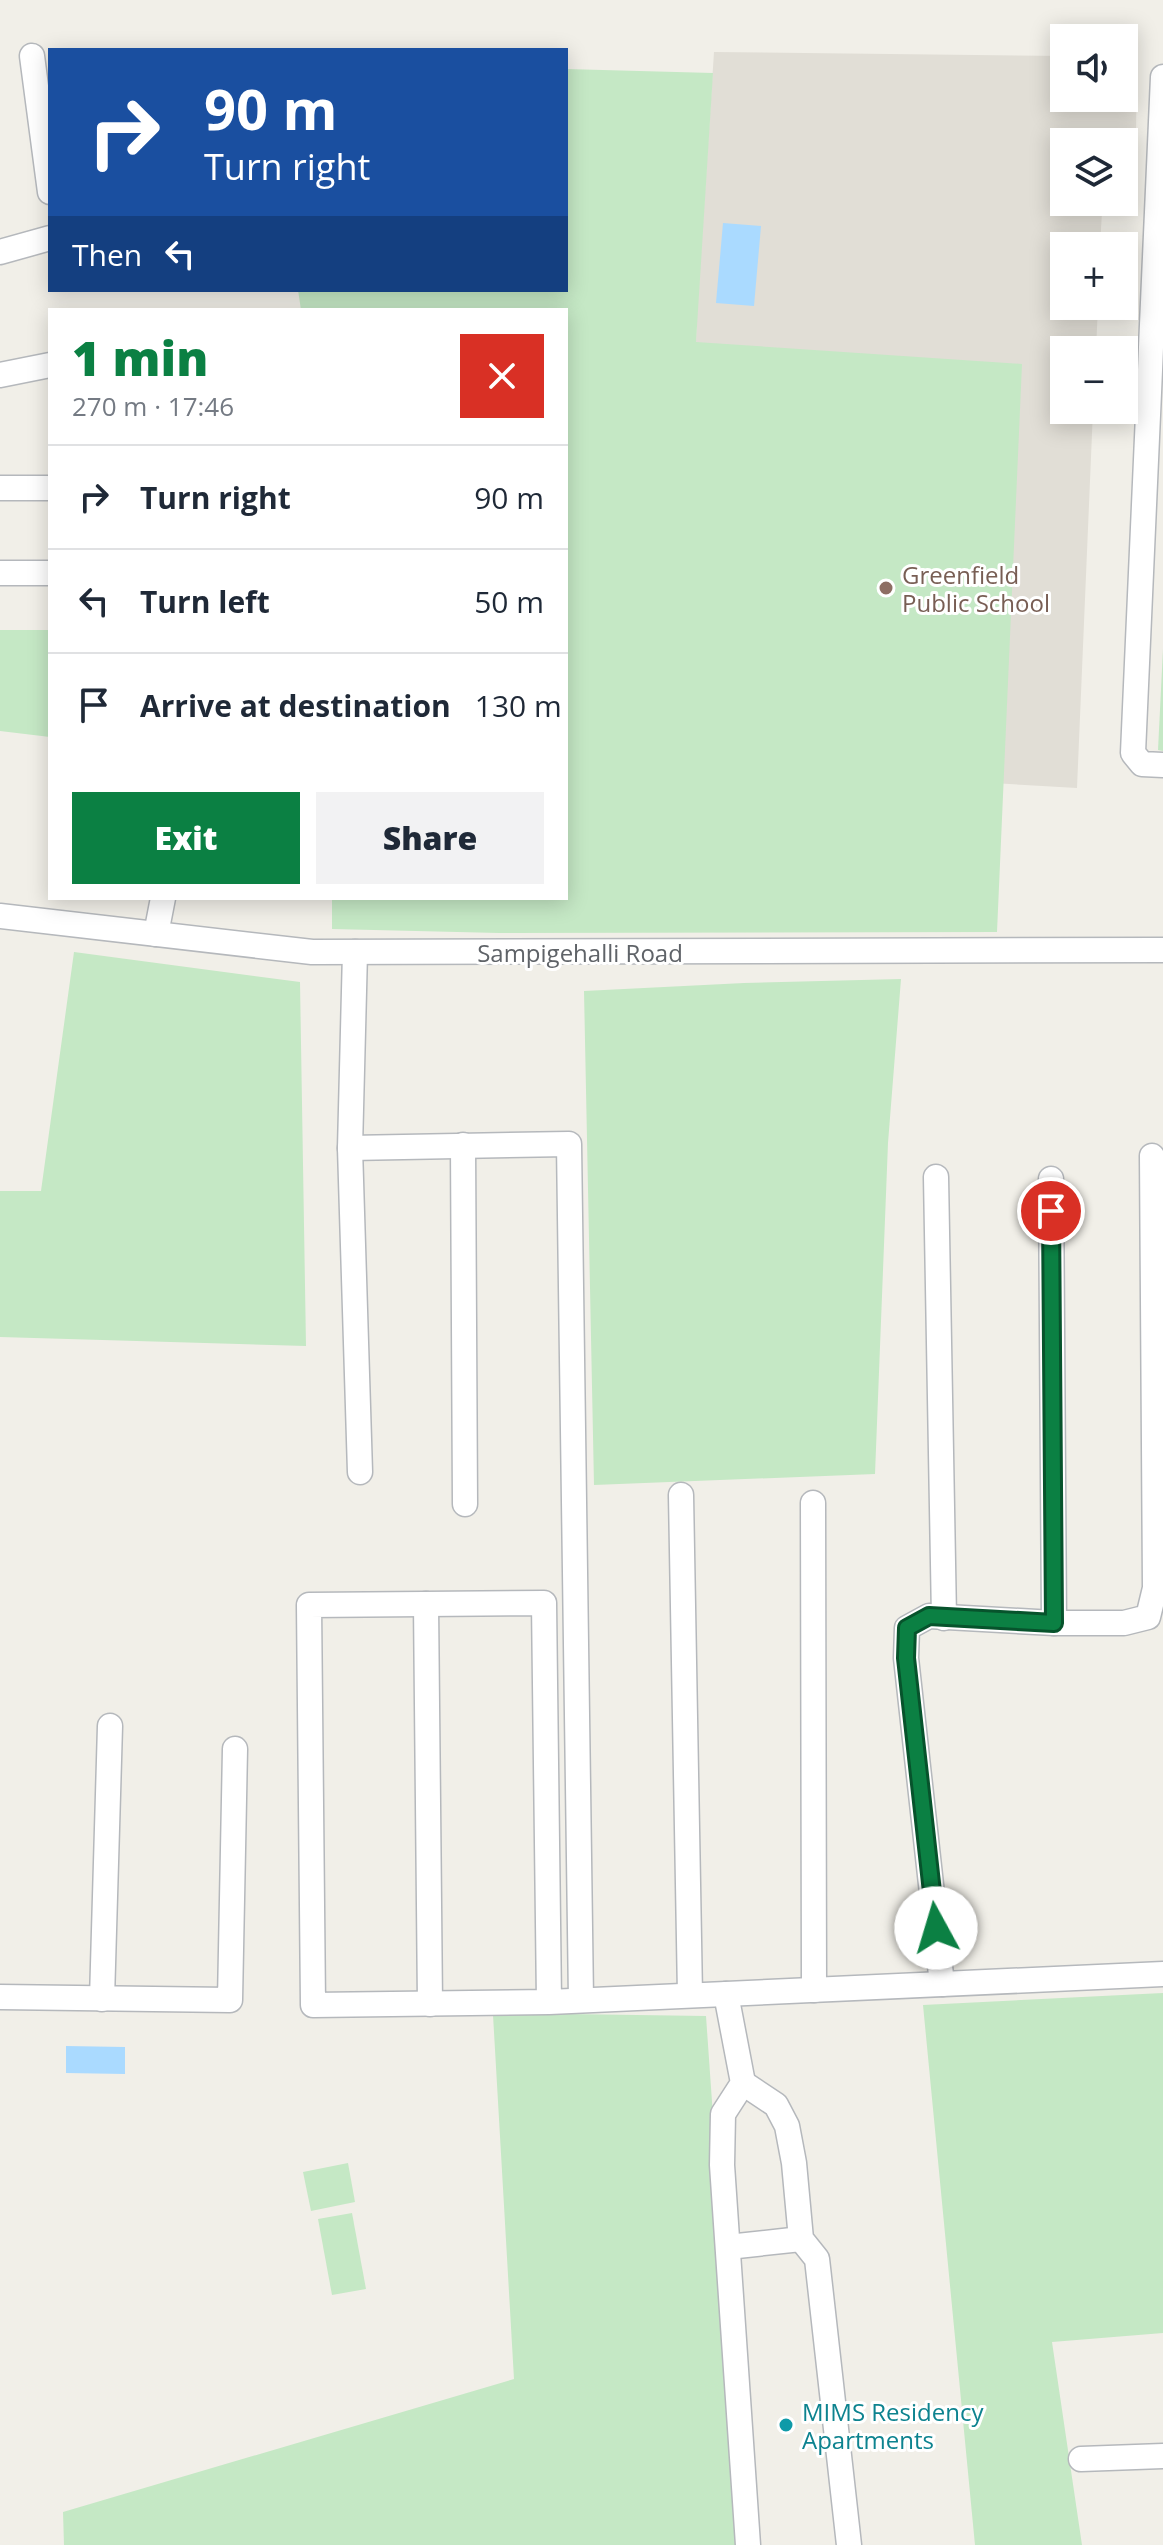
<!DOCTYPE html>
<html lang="en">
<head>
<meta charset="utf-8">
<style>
	:root { --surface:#fff; --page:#f2f2f3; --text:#1f2937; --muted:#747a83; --line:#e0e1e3; --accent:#0b8043 }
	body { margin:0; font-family:"Open Sans",sans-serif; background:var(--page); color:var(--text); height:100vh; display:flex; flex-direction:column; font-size:30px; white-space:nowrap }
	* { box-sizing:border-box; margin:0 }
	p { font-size:26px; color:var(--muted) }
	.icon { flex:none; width:44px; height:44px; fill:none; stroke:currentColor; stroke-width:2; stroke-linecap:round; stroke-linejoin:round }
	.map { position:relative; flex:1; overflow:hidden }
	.side { position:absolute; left:48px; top:308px; width:520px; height:592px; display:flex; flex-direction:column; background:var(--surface); border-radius:0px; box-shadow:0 4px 20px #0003 }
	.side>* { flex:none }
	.hud { position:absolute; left:48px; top:48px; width:520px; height:244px; border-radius:0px; box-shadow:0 4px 20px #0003; background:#1a4fa0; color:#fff; overflow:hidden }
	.controls { position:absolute; left:1050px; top:24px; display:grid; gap:16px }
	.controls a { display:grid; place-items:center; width:88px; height:88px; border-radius:0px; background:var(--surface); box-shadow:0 4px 20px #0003; font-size:40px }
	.pin { position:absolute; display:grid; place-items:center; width:68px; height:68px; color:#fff; margin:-34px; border:4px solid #fff; border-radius:50%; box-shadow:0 2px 8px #0007 }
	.me { position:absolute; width:88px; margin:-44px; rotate:354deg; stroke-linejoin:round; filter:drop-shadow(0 0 6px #0008) }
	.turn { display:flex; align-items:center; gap:28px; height:168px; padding:0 24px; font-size:36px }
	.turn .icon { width:104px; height:104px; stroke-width:2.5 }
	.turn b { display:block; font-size:56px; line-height:68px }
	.then { display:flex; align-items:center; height:76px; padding:0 24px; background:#0003; gap:16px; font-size:30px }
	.round { display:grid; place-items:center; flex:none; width:84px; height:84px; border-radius:0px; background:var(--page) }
	.summary { display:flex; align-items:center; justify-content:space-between; height:136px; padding:0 24px }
	h1 { font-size:48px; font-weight:800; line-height:60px; color:var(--accent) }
	.cta { display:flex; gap:16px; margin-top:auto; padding:16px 24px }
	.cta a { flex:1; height:92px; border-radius:0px; background:var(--accent); color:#fff; font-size:32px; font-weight:800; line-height:92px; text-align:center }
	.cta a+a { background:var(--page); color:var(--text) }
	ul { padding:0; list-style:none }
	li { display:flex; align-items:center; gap:24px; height:104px; padding:0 24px; border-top:2px solid var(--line) }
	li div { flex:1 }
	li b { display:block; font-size:30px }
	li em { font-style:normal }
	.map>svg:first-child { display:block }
	.education { fill:#e1ded6; fill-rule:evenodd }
	.green { fill:#c5e8c5 }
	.water { fill:#aadaff }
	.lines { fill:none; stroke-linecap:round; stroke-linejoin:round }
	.minor-casing { stroke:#b5b8bc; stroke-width:27 }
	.minor { stroke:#fff; stroke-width:24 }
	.route-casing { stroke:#07532c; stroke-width:20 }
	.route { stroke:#0b8043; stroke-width:14 }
	.education-dot { fill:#8d6e63; stroke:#fff; stroke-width:3 }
	.culture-dot { fill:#0f9aa8; stroke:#fff; stroke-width:3 }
	.labels { text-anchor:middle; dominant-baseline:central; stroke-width:6; stroke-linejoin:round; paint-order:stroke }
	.education-label { font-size:24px; fill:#785e54; stroke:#fff; text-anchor:start }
	.street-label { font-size:24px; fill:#5f6368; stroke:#fff }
	.culture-label { font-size:24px; fill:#0d838f; stroke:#fff; text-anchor:start }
</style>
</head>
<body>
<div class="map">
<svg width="1163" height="2545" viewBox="0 0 1163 2545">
	<rect width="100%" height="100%" fill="#f1efe8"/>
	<!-- education -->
	<path class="education" d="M714 52 1064 56V98H1124V57H1137L1135 212H1102L1100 246H1064V306H1098L1096 350H1064V410H1093L1077 788 680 765 697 314ZM1064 142H1124V202H1064Z"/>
	<!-- green -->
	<g class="green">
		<path d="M566 69 713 73 696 342 1022 364 997 932 499 933 332 929V898H566V310H301L298 290H566Z"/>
		<path d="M0 630H50V737L0 731Z"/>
		<path d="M1163 649V751L1158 750Z"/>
		<path d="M74 952 300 982 306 1346 0 1337V1191H41Z"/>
		<path d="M901 979 888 1143 875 1474 594 1485 584 991 744 983Z"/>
		<path d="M1163 1993V2333L1052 2342 1082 2545H975L923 2005Z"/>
		<path d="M567 2014 706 2016 743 2545H64L63 2512 514 2379 493 2015Z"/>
		<path d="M348 2163 355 2202 311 2211 303 2172Z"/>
		<path d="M352 2213 366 2289 332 2295 318 2219Z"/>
	</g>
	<!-- water -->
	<g class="water">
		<path d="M723 223 761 226 754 306 716 303Z"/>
		<path d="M66 2046 125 2047V2074L66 2073Z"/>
	</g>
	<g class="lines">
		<defs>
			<g id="minor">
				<path d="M32 56 50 192"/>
				<path d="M1163 77 1133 753 1142 764 1163 765"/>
				<path d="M0 252 50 238"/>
				<path d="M0 375 50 365"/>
				<path d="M0 488H50"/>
				<path d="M0 573H50"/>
				<path d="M0 916 312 952 1163 950"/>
				<path d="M156 934 163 898"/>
				<path d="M355 952 350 1148 360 1472"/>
				<path d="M463 1145 465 1504"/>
				<path d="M350 1148 569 1144 581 2000"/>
				<path d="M936 1177 944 1618"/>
				<path d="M1051 1179 1054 1623"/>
				<path d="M681 1495 690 1995"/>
				<path d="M813 1503 814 1990"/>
				<path d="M426 1604 430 2004"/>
				<path d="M942 1984 906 1658 907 1628 929 1616 1054 1623H1124L1148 1617 1155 1588 1152 1156"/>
				<path d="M726 1994 743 2083 723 2114 722 2165 748 2545"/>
				<path d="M0 1997 230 2000 235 1749"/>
				<path d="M102 1999 110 1726"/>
				<path d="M549 2002 544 1603 309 1605 313 2005 549 2002 1163 1974"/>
				<path d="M743 2083 776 2105 787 2126 794 2163 801 2239 817 2259 849 2545"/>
				<path d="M728 2247 801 2239"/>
				<path d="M1081 2459 1163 2456"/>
			</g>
		</defs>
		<!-- minor casing -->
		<use href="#minor" class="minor-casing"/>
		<!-- minor -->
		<use href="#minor" class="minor"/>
	</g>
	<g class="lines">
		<defs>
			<path id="route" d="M936 1928 906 1658 907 1628 929 1616 1054 1623 1051 1211"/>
		</defs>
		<!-- route casing -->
		<use href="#route" class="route-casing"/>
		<!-- route -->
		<use href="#route" class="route"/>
	</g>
	<!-- markers -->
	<circle class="education-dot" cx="886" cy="588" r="8"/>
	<circle class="culture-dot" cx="786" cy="2425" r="8"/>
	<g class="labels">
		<!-- education labels -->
		<g class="education-label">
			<text x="902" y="574">Greenfield<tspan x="902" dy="28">Public School</tspan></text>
		</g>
		<!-- street labels -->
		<g class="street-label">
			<text x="580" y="952">Sampigehalli Road</text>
		</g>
		<!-- culture labels -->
		<g class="culture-label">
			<text x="802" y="2411">MIMS Residency<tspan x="802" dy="28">Apartments</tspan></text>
		</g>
	</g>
</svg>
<div class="controls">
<a><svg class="icon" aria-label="sound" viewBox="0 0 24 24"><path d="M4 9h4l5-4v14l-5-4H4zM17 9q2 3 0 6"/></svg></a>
<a><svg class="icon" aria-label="layers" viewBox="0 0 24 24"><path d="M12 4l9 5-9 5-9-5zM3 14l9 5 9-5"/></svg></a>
<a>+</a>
<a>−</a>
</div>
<div class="pin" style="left:1051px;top:1211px;background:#d93025"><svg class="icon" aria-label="arrive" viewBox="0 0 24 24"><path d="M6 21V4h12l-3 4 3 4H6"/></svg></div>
<svg class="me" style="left:936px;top:1928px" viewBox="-20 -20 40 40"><circle r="19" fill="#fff"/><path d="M0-13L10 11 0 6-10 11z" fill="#0b8043"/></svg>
<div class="hud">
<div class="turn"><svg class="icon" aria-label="right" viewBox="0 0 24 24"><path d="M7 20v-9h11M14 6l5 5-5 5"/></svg><div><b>90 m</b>Turn right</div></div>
<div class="then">Then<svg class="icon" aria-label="left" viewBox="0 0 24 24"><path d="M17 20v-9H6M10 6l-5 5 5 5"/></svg></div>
</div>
<section class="side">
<div class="summary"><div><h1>1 min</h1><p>270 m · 17:46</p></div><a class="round" style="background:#d93025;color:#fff"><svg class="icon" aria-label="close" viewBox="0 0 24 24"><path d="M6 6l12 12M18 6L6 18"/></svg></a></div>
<ul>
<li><svg class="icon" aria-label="right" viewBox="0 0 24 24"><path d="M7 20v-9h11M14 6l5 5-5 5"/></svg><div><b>Turn right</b></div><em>90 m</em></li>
<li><svg class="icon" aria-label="left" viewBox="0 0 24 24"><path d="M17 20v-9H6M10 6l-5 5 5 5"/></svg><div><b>Turn left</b></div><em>50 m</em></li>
<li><svg class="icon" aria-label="arrive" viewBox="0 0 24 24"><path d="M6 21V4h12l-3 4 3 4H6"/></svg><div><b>Arrive at destination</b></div><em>130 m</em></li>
</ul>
<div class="cta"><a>Exit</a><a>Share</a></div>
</section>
</div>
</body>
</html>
